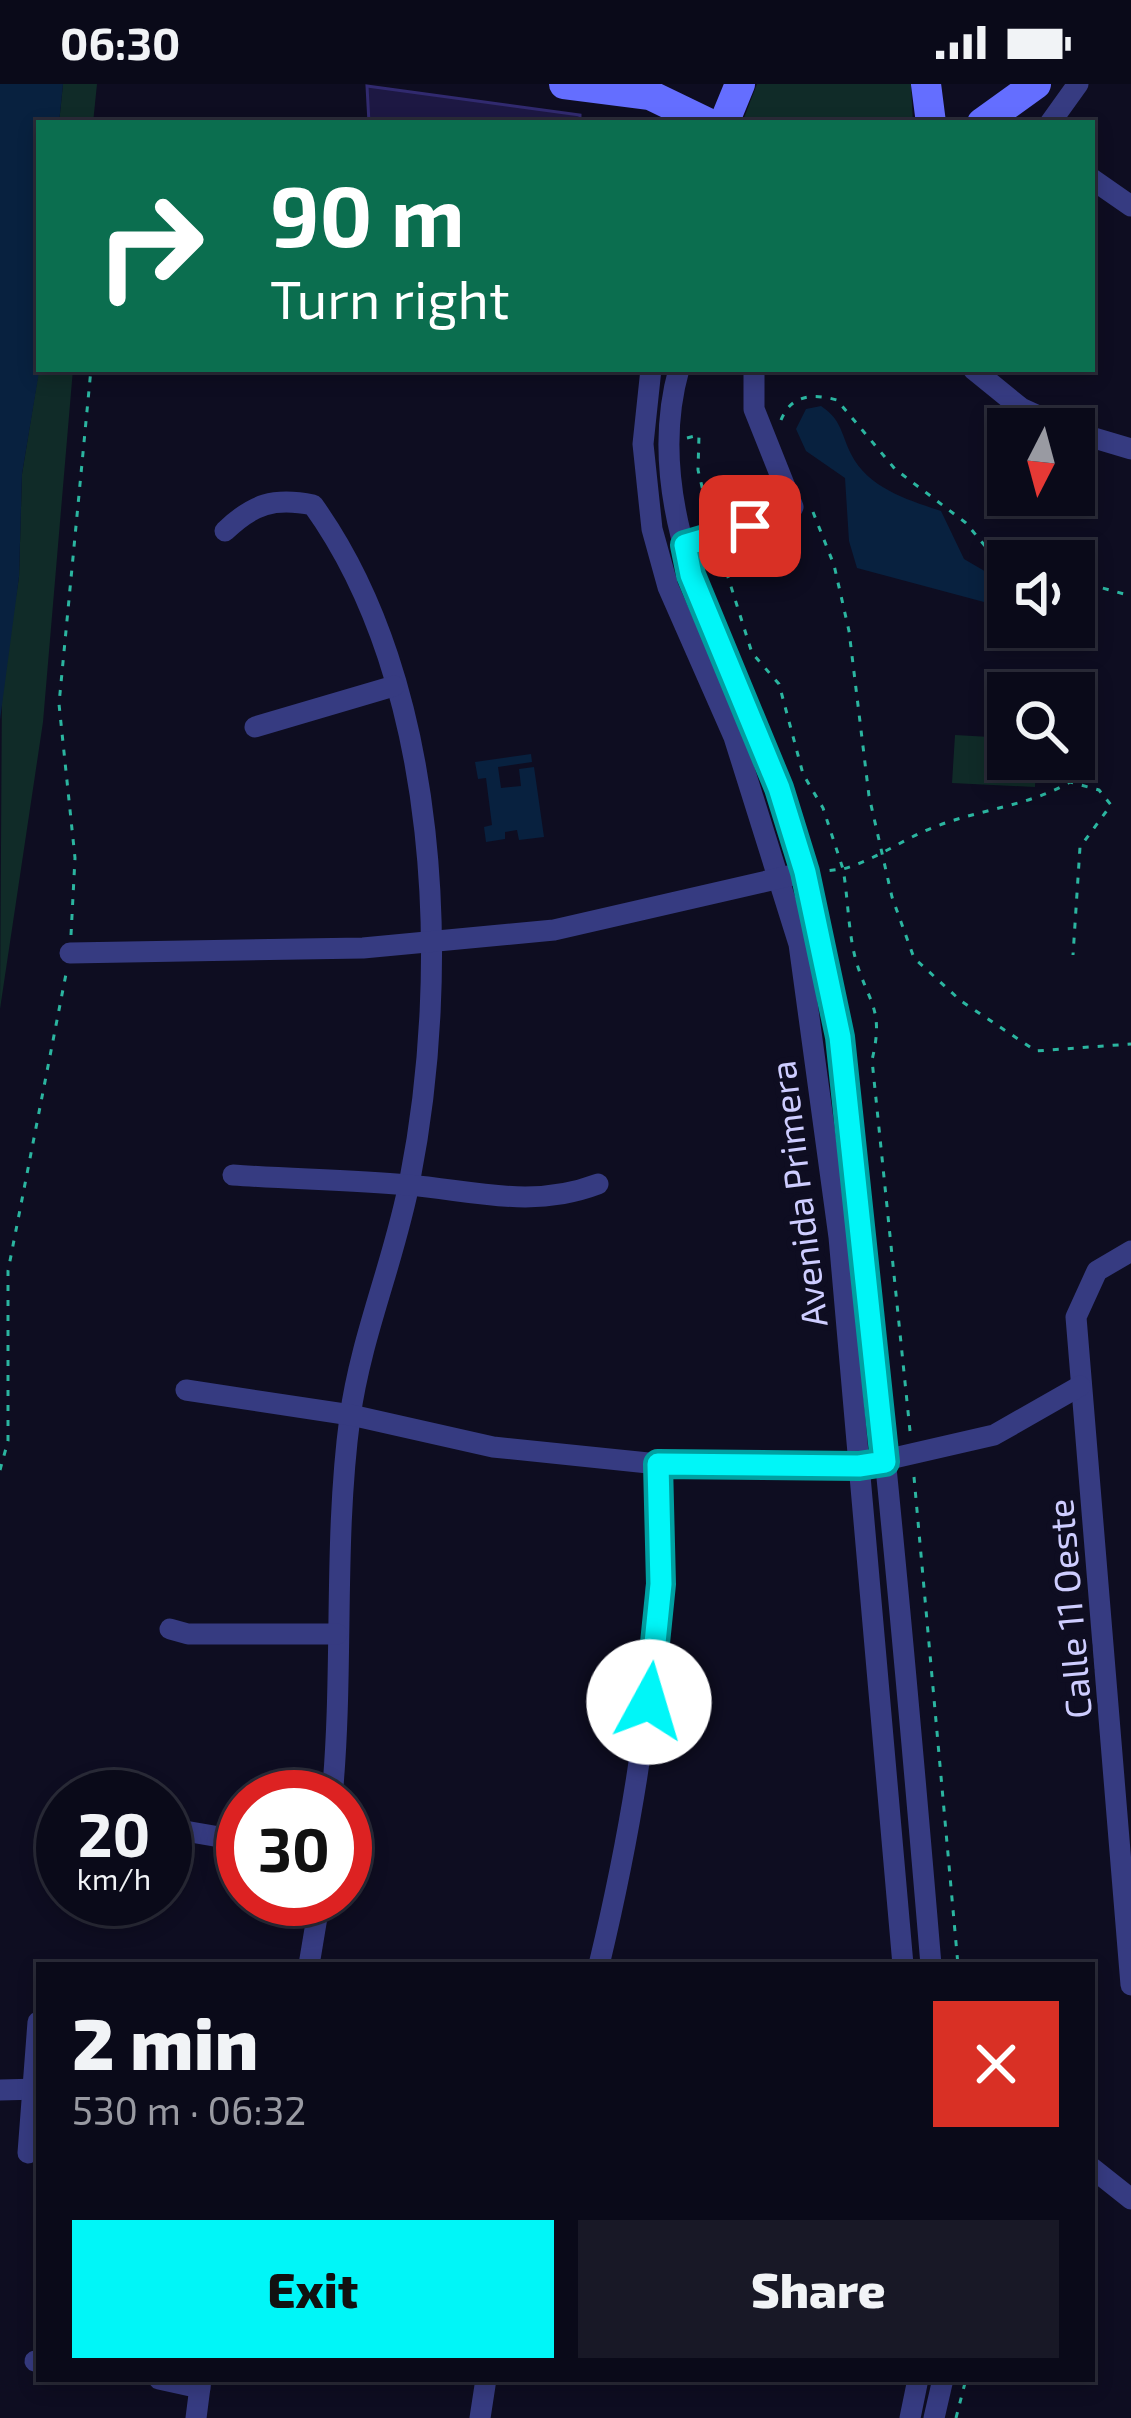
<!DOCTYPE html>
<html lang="en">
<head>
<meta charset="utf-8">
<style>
	:root { --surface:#0a0a19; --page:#181826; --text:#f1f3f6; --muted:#999aa2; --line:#2a2b38; --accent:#00f6f8 }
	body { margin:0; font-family:"Exo 2",sans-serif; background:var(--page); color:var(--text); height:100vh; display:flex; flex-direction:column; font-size:45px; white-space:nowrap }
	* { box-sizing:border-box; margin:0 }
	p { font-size:39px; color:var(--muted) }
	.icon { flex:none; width:66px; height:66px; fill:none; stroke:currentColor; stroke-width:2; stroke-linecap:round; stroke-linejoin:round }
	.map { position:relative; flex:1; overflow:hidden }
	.panel { position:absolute; left:36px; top:1878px; width:1059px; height:420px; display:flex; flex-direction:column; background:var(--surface); border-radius:0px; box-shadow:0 6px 18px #0003,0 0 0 3px var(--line) }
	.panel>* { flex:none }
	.top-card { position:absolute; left:36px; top:36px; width:1059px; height:252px; border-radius:0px; box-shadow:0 6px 18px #0003,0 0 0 3px var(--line); background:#0b6e4f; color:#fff; overflow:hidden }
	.needle { width:78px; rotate:186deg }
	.tools { position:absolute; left:987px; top:324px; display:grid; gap:24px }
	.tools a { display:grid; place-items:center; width:108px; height:108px; border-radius:0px; background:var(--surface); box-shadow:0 6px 18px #0003,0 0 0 3px var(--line); font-size:60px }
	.speed { position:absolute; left:36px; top:1686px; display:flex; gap:24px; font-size:60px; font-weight:700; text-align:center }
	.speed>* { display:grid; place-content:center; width:156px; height:156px; border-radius:50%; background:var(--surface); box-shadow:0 6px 18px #0003,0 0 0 3px var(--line); line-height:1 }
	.speed small { font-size:30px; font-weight:400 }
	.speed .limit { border:18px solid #d22; background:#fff; color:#111 }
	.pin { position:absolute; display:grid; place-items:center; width:102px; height:102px; color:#fff; margin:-51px; border-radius:24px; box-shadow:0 6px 18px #0006 }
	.me { position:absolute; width:132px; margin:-66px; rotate:6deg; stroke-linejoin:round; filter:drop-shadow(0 0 9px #0008) }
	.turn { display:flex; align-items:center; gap:42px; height:252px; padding:0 36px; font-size:54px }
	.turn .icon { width:156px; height:156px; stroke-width:2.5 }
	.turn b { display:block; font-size:84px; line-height:102px }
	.round { display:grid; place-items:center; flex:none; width:126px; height:126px; border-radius:0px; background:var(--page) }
	.headline { display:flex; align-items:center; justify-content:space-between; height:204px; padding:0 36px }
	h1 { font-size:72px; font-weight:800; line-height:90px }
	.primary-button { display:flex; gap:24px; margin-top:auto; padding:24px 36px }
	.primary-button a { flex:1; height:138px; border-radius:0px; background:var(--accent); color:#111; font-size:48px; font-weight:800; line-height:138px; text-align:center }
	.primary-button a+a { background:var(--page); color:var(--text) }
	.status { display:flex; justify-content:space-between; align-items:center; height:84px; padding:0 60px; background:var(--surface); direction:ltr }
	.status svg { height:33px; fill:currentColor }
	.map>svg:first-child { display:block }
	.green { fill:#102b28 }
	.water { fill:#08213f }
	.building { fill:#1d1843; stroke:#312a6f; stroke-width:3 }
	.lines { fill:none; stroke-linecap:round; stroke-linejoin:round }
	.path { stroke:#2bb5a0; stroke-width:3; stroke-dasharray:6 9; stroke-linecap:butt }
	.street { stroke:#363b81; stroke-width:21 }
	.secondary { stroke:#646eff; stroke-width:30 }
	.route-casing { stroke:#00a0a1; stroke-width:30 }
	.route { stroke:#00f6f8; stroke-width:21 }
	.labels { text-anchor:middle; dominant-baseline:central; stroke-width:12; stroke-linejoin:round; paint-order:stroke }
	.street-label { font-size:36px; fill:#cecdff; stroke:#0e0d21 }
</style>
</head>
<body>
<div class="status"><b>06:30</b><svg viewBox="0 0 49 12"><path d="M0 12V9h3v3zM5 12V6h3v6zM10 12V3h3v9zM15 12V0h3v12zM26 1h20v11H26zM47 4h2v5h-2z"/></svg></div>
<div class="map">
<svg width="1131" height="2334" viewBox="0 0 1131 2334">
	<rect width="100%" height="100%" fill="#0e0d21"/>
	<!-- green -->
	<g class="green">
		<path d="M63 0H97L93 39H59Z"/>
		<path d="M757 0H911L913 39H742Z"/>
		<path d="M39 285H73L43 638 0 925 2 600 19 493 22 390Z"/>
		<path d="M955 651 1008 654V675H1036L1035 703 952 699Z"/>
	</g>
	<!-- water -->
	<g class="water">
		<path d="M0 0H63L59 39H39V288L22 390 19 493 0 636Z"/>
		<path d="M821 322C842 336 841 350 851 370 868 404 908 416 941 427L964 475 1005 499 1008 519 984 518 857 484 849 457 845 394 806 367 796 345 806 325Z"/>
		<path d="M531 670 532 678 498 683 501 704 521 702 519 685 534 683 544 753 519 756 517 746 505 748V755L486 758 484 743 492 741 486 694 478 695 475 678Z"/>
	</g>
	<!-- building -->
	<path class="building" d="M367 2 580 31V39H369Z"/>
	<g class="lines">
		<!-- path -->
		<g class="path">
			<path d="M781 336C791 311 812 309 837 316L895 385 966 439 990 468 1012 477"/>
			<path d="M687 354 699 351 698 386 710 436"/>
			<path d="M813 428 834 481 849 547 869 712 892 813 914 874 961 917 1036 967 1131 960"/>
			<path d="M722 474 752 569 779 600 803 690 823 724 843 785 825 787"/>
			<path d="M1074 496 1131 512"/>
			<path d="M71 851 75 774 59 620 91 285"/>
			<path d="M910 1347 872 976C885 923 867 918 855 873 848 845 848 813 843 785 878 775 904 754 937 742 981 725 1029 722 1070 698L1099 706 1111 721 1080 763 1073 871"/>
			<path d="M0 1386 8 1357V1187L66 890"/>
			<path d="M914 1393 958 1881"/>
			<path d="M956 2334 966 2295"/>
		</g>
		<!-- street -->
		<g class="street">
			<path d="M1050 39 1078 0"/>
			<path d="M1092 95 1131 122"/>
			<path d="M651 285 643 360 652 445 668 503 734 653 799 860 839 1153 903 1881"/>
			<path d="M679 285C638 430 730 571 778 702 833 851 845 1009 863 1166 890 1404 911 1642 931 1881"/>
			<path d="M973 285 1021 324 1067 345"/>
			<path d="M1074 348 1131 365"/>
			<path d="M225 447C253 420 274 413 313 421 441 599 451 887 410 1095 395 1175 361 1252 350 1333 333 1459 344 1587 332 1713"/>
			<path d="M685 462 786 434 793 423 754 325V285"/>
			<path d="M255 643 394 602"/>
			<path d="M70 869 363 864 554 846 793 791"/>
			<path d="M233 1091C291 1095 350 1096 408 1101 476 1107 532 1125 598 1100"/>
			<path d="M1131 1167 1097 1187 1076 1233 1131 1901"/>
			<path d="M186 1306 351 1331 493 1363 658 1380 859 1382 994 1351 1080 1302"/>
			<path d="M170 1545 188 1550H337"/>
			<path d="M179 1746 243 1757"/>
			<path d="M309 1881 320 1815"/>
			<path d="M599 1881C640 1710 662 1556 658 1380"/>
			<path d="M0 2006 39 2005"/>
			<path d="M28 2069 38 1938"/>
			<path d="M1092 2084 1131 2115"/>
			<path d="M35 2277 39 2278"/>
			<path d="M159 2295 200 2304"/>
			<path d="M196 2334 201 2295"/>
			<path d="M480 2334 486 2295"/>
			<path d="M910 2334 918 2295"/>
			<path d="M934 2334 943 2295"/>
		</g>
		<!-- secondary -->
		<g class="secondary">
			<path d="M564 0 650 11 708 39"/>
			<path d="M926 0 931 39"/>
			<path d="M724 39 740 0"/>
			<path d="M982 39 1036 0"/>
		</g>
	</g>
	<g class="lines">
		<defs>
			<path id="route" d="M649 1618 661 1500 658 1380 859 1382 885 1378 840 953 805 788 779 704 691 491 685 461 750 442"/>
		</defs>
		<!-- route casing -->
		<use href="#route" class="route-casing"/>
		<!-- route -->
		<use href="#route" class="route"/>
	</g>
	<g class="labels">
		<!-- street labels -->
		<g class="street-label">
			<text transform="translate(797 1110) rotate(-97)">Avenida Primera</text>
			<text transform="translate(1068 1525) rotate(-95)">Calle 11 Oeste</text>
		</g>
	</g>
</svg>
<div class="tools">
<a><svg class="needle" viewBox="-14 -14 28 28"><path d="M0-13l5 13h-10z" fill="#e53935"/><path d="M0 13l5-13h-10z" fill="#999aa2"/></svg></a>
<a><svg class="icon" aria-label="sound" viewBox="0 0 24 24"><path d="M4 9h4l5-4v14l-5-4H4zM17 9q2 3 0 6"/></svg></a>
<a><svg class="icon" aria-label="search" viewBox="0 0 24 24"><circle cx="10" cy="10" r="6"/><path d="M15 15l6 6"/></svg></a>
</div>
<div class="speed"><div>20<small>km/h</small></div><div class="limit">30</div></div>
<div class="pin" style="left:750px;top:442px;background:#d93025"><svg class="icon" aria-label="arrive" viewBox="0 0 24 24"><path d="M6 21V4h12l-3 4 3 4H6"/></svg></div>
<svg class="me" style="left:649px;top:1618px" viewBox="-20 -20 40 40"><circle r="19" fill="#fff"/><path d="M0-13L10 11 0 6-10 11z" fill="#00f6f8"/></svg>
<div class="top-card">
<div class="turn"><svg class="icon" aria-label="right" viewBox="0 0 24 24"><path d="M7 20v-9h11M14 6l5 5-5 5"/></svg><div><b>90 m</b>Turn right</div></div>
</div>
<section class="panel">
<div class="headline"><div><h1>2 min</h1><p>530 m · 06:32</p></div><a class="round" style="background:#d93025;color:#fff"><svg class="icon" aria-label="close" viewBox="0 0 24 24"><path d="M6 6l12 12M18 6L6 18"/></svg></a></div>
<div class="primary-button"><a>Exit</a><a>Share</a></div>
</section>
</div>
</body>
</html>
